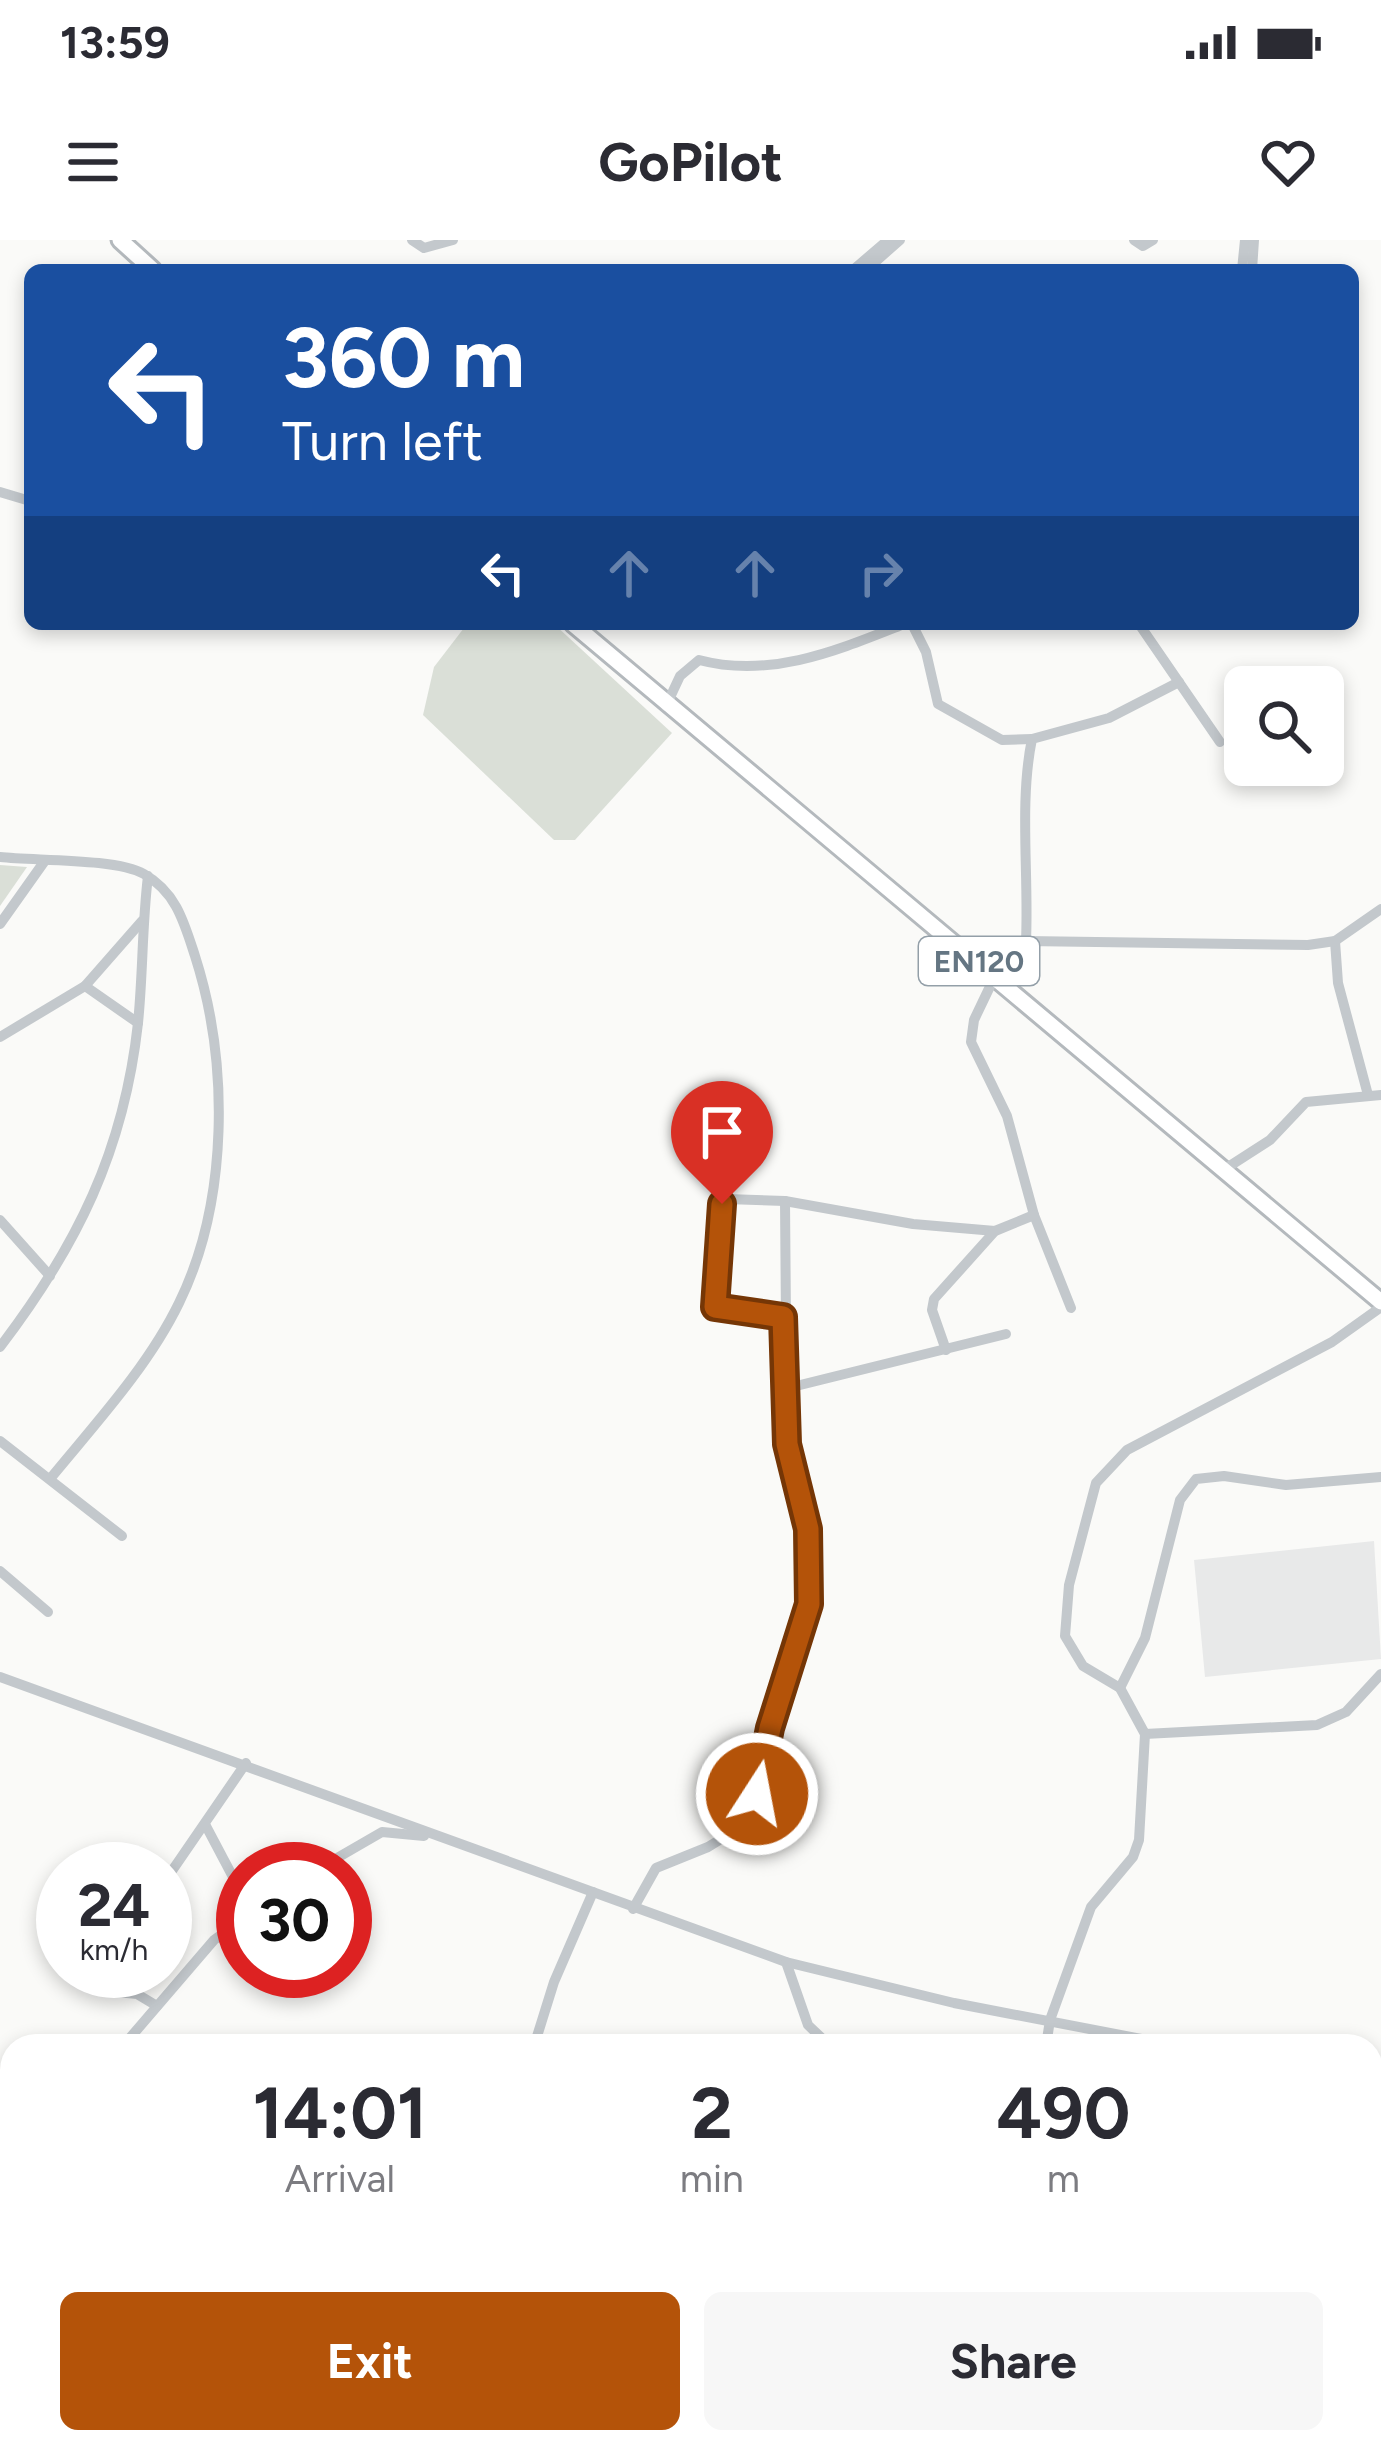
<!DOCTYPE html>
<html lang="en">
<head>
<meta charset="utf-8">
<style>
	:root { --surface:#fff; --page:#f7f7f7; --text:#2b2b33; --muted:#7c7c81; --accent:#b45309 }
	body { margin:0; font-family:Figtree,sans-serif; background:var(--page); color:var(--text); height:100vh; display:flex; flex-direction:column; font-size:45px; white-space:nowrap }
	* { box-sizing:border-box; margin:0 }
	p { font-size:39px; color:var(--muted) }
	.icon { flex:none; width:66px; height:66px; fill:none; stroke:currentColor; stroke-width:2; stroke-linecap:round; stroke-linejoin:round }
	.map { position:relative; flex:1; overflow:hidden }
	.side { position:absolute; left:0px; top:1794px; width:1383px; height:420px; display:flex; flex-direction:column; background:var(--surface); border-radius:36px 36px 0 0; box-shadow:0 6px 18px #0003 }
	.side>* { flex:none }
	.guide { position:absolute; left:24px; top:24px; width:1335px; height:366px; border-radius:18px; box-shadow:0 6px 18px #0003; background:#1a4fa0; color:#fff; overflow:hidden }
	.buttons { position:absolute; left:1224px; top:426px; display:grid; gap:24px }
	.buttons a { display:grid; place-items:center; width:120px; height:120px; border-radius:18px; background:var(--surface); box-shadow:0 6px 18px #0003; font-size:60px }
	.speed { position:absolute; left:36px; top:1602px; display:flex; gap:24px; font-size:60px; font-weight:700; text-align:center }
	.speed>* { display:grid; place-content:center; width:156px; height:156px; border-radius:50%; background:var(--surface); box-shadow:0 6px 18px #0003; line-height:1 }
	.speed small { font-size:30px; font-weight:400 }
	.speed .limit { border:18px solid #d22; background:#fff; color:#111 }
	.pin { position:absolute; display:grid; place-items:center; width:102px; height:102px; color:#fff; margin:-123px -51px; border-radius:50% 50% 50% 0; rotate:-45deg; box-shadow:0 0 12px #0007 }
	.pin .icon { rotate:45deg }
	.me { position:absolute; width:132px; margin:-66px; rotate:11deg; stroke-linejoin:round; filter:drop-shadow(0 0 9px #0008) }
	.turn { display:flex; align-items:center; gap:42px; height:252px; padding:0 60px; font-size:54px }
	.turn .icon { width:156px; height:156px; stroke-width:2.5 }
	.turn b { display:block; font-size:84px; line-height:102px }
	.lanes { display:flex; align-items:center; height:114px; padding:0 60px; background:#0003; justify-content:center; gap:60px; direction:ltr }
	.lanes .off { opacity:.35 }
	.eta { display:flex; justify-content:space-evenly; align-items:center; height:204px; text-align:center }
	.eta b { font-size:72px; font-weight:700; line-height:84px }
	.button { display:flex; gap:24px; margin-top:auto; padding:24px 60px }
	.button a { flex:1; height:138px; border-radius:18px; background:var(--accent); color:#fff; font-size:48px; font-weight:700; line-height:138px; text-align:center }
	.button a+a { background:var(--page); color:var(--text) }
	.status { display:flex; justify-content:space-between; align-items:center; height:84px; padding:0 60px; background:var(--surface); direction:ltr }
	.status svg { height:33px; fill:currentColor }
	header { display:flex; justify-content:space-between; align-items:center; height:156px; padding:0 60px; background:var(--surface); font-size:54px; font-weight:700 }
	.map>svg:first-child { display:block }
	.built { fill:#e8e9e9 }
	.green { fill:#dadfd7 }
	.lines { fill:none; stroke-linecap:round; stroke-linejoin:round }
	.highway-casing { stroke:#b4b9bd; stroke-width:21 }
	.minor { stroke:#c3c8cc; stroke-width:10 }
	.highway { stroke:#fff; stroke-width:15 }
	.route-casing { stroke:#753606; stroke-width:30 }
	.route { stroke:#b45309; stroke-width:21 }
	.labels { text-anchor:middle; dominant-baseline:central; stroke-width:12; stroke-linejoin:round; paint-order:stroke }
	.shield { fill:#fff; stroke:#939fa8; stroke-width:3 }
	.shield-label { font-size:30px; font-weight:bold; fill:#657683 }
</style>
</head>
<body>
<div class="status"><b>13:59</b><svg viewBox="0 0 49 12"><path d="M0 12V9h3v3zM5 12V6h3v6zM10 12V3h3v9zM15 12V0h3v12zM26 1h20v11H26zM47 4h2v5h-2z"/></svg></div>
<header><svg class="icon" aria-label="menu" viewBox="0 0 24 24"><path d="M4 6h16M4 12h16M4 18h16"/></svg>GoPilot<svg class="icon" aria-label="heart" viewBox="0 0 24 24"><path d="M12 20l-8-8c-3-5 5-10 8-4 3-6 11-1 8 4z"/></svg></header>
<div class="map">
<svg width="1381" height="2214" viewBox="0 0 1381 2214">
	<rect width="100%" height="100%" fill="#fafaf8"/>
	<!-- built -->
	<path class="built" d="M1374 1301 1381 1419 1205 1437 1194 1320Z"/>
	<!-- green -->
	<g class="green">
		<path d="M467 384H554L672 493 575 600H554L423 475 434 427Z"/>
		<path d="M0 625 27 627 0 666Z"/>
	</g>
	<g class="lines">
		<defs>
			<g id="highway">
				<path d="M120 0 153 30"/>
				<path d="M573 384 1381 1062"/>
			</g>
		</defs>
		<!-- highway casing -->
		<use href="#highway" class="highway-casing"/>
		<!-- minor -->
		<g class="minor">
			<path d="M412 0 424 8 453 0"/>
			<path d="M1134 0 1143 6 1153 0"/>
			<path d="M853 30 888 0"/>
			<path d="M866 30 900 0"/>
			<path d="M1242 30 1245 0"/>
			<path d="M1252 30 1254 0"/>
			<path d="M0 252 30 261"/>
			<path d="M912 384 926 412 938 464 1002 500 1032 499"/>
			<path d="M1139 384 1220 502"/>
			<path d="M666 466 680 436 699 420C771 439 838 410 904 384"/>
			<path d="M0 617C35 621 116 618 144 634 176 652 184 682 195 716 229 822 229 961 179 1063 148 1127 95 1184 50 1239"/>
			<path d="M0 684 44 622"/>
			<path d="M1026 701C1029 635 1019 562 1032 499L1109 478 1179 442"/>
			<path d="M1335 701 1338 743 1368 855"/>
			<path d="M975 718 1026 701 1308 705 1335 701 1381 669"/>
			<path d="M995 736 974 780 971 802 1007 876 1034 975 1071 1068"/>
			<path d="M85 746 138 783"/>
			<path d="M0 797 85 746 142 681"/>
			<path d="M1225 929 1270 900 1306 862 1381 855"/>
			<path d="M0 980 50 1036"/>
			<path d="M783 1077 715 1067 726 959 785 961 913 984 995 991"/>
			<path d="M0 1107C77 1006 124 911 138 783 143 734 142 685 148 636"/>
			<path d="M946 1110 932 1070 934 1059 995 991 1034 975"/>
			<path d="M784 1149 1006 1094"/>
			<path d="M0 1201 122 1296"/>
			<path d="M0 1331 48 1372"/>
			<path d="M0 1437 786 1722 954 1763 1178 1806"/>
			<path d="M1120 1448 1145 1398 1180 1260 1196 1239 1224 1236 1286 1245 1381 1237"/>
			<path d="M1145 1494 1317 1485 1346 1472 1381 1434"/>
			<path d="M206 1586 243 1656"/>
			<path d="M318 1629 382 1592 424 1596"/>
			<path d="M165 1641 246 1523"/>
			<path d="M633 1669 656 1628 708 1607 734 1591 749 1572 809 1364 808 1289 787 1204 785 961"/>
			<path d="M786 1722 808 1785 830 1806"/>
			<path d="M97 1731 107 1751 137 1754 157 1766"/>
			<path d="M123 1806 214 1700 243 1679"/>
			<path d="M534 1806 554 1742 593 1652"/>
			<path d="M1046 1806 1050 1780 1091 1667 1133 1617 1139 1600 1145 1494 1120 1448 1083 1426 1065 1396 1069 1345 1096 1243 1127 1210 1332 1102 1381 1067"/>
			<path d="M1371 1846 1381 1849"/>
			<path d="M0 1849 12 1854"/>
			<path d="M0 1935 12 1934"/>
			<path d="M0 2027 12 2020"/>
			<path d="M0 2041 12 2050"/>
			<path d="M1371 2194 1381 2192"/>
			<path d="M13 2202 26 2214"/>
			<path d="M229 2202 230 2214"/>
			<path d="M989 2214 991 2202"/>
			<path d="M1248 2214 1325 2202"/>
		</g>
		<!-- highway -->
		<use href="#highway" class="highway"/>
	</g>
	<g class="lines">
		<defs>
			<path id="route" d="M722 964 715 1067 783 1077 787 1204 808 1289 809 1364 770 1488 757 1554"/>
		</defs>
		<!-- route casing -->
		<use href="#route" class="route-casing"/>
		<!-- route -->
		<use href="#route" class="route"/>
	</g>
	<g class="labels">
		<!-- shield labels -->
		<rect class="shield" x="919" y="697" width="120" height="48" rx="9"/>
		<g class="shield-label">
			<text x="979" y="721">EN120</text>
		</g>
	</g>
</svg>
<div class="buttons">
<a><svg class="icon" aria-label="search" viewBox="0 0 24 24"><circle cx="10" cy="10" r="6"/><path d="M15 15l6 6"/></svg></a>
</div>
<div class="speed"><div>24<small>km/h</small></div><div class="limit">30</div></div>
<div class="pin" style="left:722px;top:964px;background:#d93025"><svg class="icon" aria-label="arrive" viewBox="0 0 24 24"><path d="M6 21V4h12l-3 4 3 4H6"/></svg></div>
<svg class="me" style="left:757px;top:1554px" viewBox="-20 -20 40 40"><circle r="17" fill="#b45309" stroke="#fff" stroke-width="3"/><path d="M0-11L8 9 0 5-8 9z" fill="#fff"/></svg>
<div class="guide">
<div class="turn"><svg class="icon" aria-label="left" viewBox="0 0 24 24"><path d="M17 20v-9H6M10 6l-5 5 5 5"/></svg><div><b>360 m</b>Turn left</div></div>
<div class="lanes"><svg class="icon" aria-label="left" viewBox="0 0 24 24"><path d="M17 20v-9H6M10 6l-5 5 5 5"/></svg><svg class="icon off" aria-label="ahead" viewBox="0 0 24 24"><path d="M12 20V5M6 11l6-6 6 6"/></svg><svg class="icon off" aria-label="ahead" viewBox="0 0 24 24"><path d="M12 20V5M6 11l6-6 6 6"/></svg><svg class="icon off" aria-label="right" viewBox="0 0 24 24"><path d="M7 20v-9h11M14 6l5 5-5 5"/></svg></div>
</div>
<section class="side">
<div class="eta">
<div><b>14:01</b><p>Arrival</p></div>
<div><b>2</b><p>min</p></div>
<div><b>490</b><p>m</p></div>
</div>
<div class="button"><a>Exit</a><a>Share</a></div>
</section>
</div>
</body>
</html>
